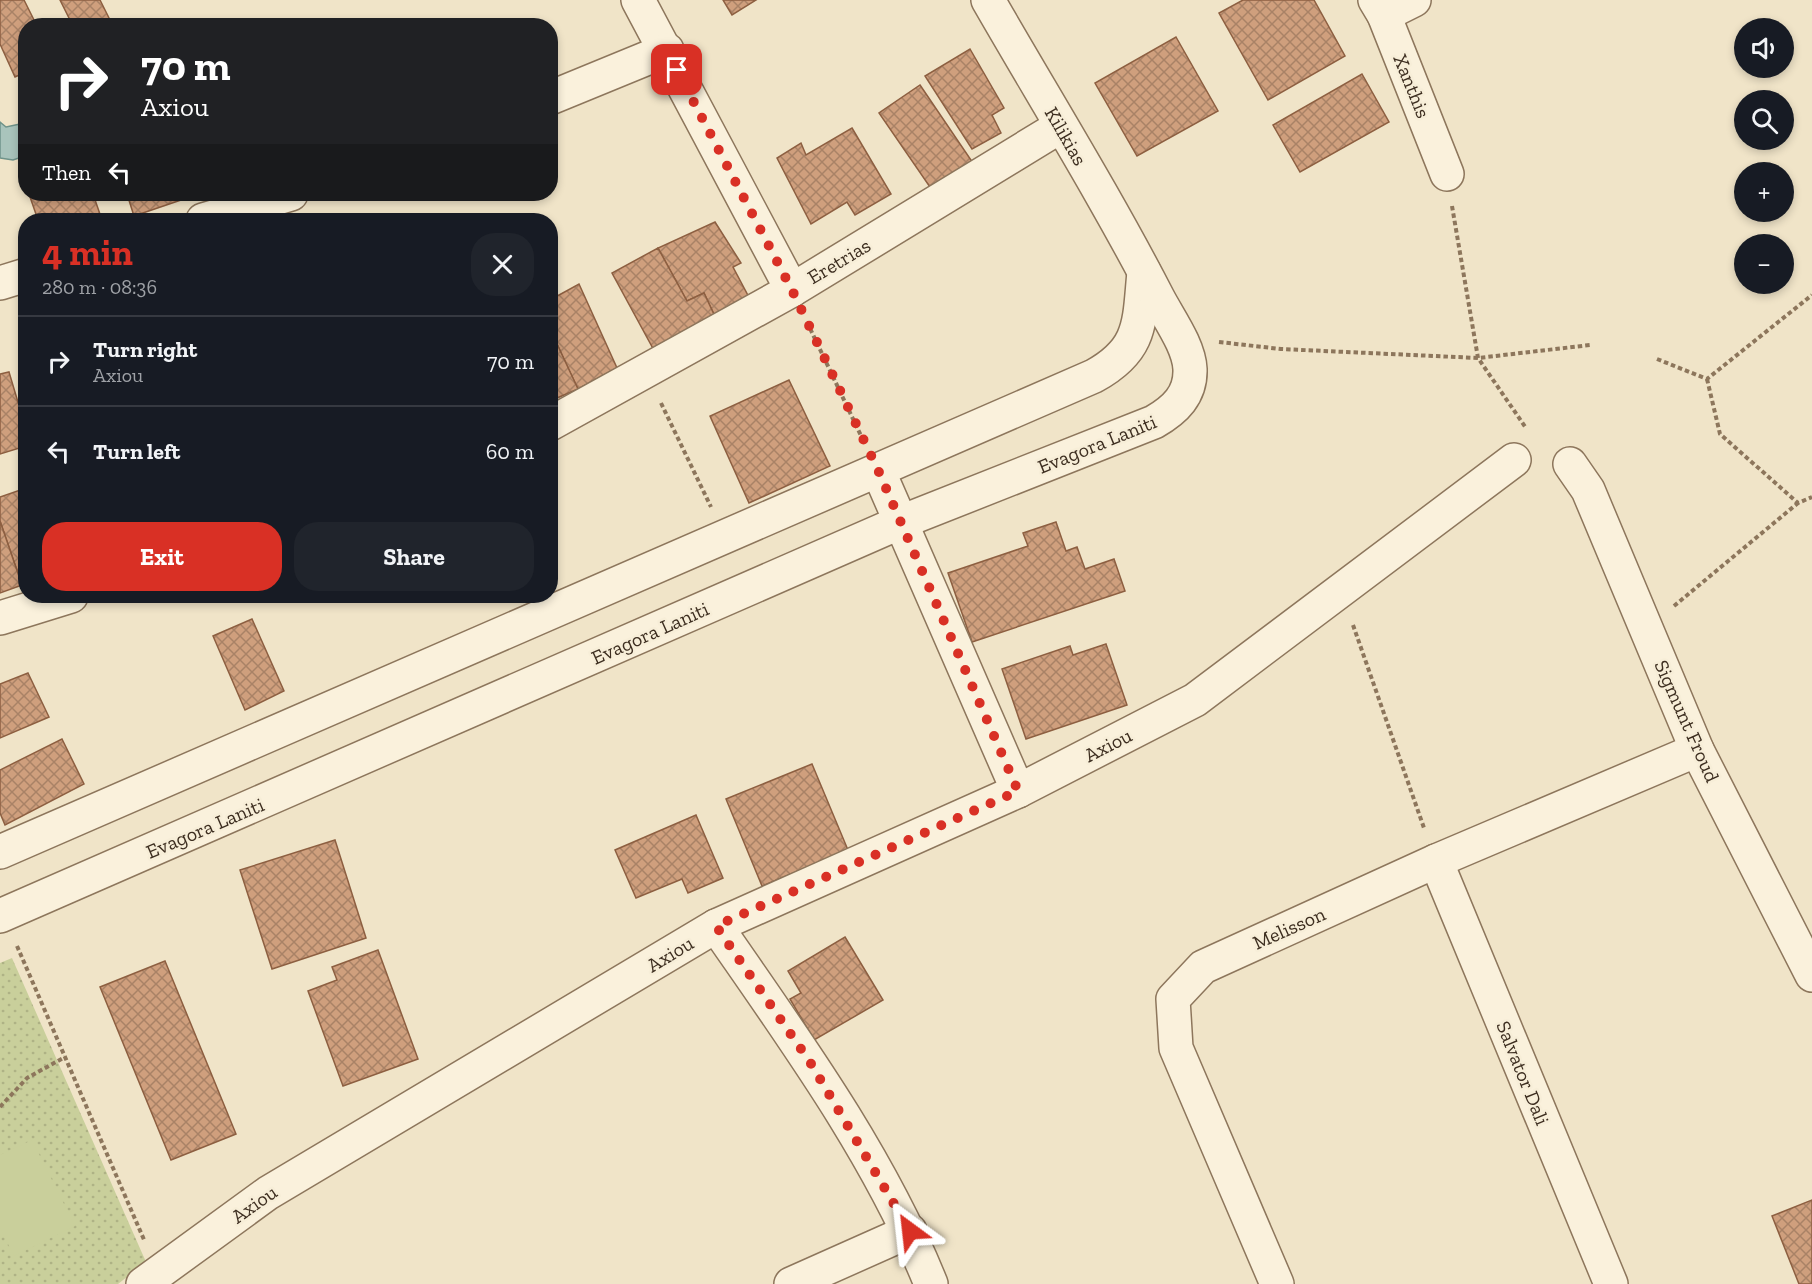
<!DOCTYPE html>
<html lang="en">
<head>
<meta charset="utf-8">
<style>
	:root { --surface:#171b24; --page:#20242c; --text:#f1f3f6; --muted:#9ea1a6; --line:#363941; --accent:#d93025 }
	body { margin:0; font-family:"Zilla Slab",serif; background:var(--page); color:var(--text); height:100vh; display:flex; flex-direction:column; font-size:22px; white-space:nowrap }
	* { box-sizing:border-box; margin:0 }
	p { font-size:20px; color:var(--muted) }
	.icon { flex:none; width:33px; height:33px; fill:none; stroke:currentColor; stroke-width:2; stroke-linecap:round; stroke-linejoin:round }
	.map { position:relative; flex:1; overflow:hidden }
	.details { position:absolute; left:18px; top:213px; width:540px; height:390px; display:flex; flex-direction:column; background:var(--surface); border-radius:24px; box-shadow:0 3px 9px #0003 }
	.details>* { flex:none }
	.top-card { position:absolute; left:18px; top:18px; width:540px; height:183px; border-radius:24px; box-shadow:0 3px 9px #0003; background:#202124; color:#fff; overflow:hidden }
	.buttons { position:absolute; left:1734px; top:18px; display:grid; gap:12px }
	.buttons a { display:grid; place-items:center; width:60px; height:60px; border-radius:50%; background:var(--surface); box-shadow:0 3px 9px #0003; font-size:30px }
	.pin { position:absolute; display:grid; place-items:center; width:51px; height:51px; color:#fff; margin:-26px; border-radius:12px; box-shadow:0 3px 9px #0006 }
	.me { position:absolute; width:66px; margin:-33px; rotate:330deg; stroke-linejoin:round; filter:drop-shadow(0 0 4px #0008) }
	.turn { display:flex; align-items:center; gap:21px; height:126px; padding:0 24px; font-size:27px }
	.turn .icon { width:78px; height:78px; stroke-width:2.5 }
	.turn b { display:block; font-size:42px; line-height:51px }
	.then { display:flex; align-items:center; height:57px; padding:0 24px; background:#0003; gap:12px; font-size:22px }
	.round { display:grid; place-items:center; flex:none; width:63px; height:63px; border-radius:24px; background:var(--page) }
	.head { display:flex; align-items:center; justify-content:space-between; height:102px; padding:0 24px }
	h1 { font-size:36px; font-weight:800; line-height:45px; color:var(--accent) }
	.primary-button { display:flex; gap:12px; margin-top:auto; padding:12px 24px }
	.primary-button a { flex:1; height:69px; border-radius:24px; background:var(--accent); color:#fff; font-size:24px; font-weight:800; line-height:69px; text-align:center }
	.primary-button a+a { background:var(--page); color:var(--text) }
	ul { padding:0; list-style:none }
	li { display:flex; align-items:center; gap:18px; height:90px; padding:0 24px; border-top:2px solid var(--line) }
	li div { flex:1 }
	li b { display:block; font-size:22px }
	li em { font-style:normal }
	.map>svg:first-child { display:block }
	.grass { fill:url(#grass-dots) }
	.pitch { fill:#c9cf9b }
	.water { fill:#a9c4bc; stroke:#6f938a; stroke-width:1.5 }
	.building { fill:url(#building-cross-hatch); stroke:#8d5f41; stroke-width:1.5 }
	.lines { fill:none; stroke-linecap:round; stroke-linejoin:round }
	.minor-casing { stroke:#8d765c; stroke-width:36 }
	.path { stroke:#8d765c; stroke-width:4; stroke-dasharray:4.5 3; stroke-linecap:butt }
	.minor { stroke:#faf1dc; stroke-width:33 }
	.route { stroke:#d93025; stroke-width:10; stroke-dasharray:0 18 }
	.labels { text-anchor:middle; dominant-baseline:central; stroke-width:5; stroke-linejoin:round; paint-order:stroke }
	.street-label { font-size:20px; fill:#3d2e20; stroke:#f7eed8 }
</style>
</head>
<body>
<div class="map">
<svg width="1812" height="1284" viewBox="0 0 1812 1284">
	<defs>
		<pattern id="grass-dots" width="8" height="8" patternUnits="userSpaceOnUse" patternTransform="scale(1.5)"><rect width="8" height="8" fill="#c9cf9b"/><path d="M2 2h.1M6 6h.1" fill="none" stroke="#aeb285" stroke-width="1.8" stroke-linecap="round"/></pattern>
		<pattern id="building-cross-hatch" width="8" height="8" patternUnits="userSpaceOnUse" patternTransform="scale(1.5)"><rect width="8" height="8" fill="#cf9f7d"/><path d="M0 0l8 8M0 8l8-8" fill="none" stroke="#a98266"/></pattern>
	</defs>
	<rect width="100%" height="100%" fill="#f0e4c8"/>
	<!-- grass -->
	<path class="grass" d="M12 958 146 1262 118 1284H0V963Z"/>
	<!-- pitch -->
	<path class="pitch" d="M32 1140 75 1226 14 1256 0 1228V1155Z"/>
	<!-- water -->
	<path class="water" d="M0 122 6 127 25 123V156L13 160 0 158Z"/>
	<!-- building -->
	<g class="building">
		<path d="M0 0H24L37 26H26V72L15 77 0 44Z"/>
		<path d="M60 0H100L113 26H73Z"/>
		<path d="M723 0H756L732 15Z"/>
		<path d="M1243 0H1314L1345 56 1268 100 1219 13Z"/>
		<path d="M1176 37 1218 111 1137 156 1095 83Z"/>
		<path d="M970 49 1004 108 992 115 1001 133 972 149 925 76Z"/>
		<path d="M1362 74 1389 122 1300 172 1273 125Z"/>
		<path d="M920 85 973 163 932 190 879 113Z"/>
		<path d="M852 128 891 194 855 215 847 202 811 224 777 158 801 143 806 155Z"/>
		<path d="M29 194H93L102 220H38Z"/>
		<path d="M127 194H186L187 198 134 216Z"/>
		<path d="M715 222 741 263 733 267 752 303 718 323 704 293 687 301 658 248Z"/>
		<path d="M658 248 687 301 704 293 718 323 656 354 612 273Z"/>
		<path d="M579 284 617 368 578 389 550 329V320L554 319 550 300Z"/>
		<path d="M550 329 578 389 550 401Z"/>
		<path d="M9 372 26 429V446L0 454V374Z"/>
		<path d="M789 380 830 466 749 503 710 416Z"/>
		<path d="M26 488V584L22 585 0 521V497Z"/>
		<path d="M0 521 22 585 0 593Z"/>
		<path d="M1056 522 1066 551 1077 547 1085 569 1114 559 1125 591 972 642 948 573 1028 546 1023 533Z"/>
		<path d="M252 619 284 691 245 710 213 636Z"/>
		<path d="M1106 644 1127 705 1026 739 1002 669 1070 646 1073 655Z"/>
		<path d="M28 673 49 717 0 738V684Z"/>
		<path d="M62 739 84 784 5 825 0 813V770Z"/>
		<path d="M812 764 848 850 762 886 726 799Z"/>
		<path d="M696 815 723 878 688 893 682 879 636 898 615 850Z"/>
		<path d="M335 840 366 938 272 969 240 870Z"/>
		<path d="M845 937 883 1000 814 1040 790 999 801 993 788 971Z"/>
		<path d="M378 950 418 1059 343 1086 308 991 337 980 332 967Z"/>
		<path d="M165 961 236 1134 171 1160 100 987Z"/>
		<path d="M1812 1200V1284H1799L1772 1216Z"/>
	</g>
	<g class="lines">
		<defs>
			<g id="minor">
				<path d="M638 0 792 290"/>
				<path d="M1375 0 1384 15 1447 174"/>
				<path d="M1384 15 1414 0"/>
				<path d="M550 98 667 50"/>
				<path d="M203 220 291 194"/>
				<path d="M0 283 26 275"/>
				<path d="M550 424 792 290 1061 126"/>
				<path d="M1570 464 1588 490 1697 750 1812 975"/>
				<path d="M878 470 1018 791"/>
				<path d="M0 618 71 596"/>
				<path d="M0 852 1094 376C1143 349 1139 322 1144 272"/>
				<path d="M1436 861 1611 1284"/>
				<path d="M0 916 901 522 1154 422C1175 410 1191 395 1190 369 1189 346 1169 319 1158 298 1106 197 1045 99 988 0"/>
				<path d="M716 926C795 1040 879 1155 931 1284"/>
				<path d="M143 1284 268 1193 716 926 1018 791 1195 700 1514 460"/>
				<path d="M791 1284 910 1231"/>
				<path d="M1277 1284 1176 1048 1173 999 1203 967 1436 861 1697 750"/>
			</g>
		</defs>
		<!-- minor casing -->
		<use href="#minor" class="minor-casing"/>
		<!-- path -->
		<g class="path">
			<path d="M1452 206 1478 358 1526 428"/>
			<path d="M807 322 863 440"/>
			<path d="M1219 342 1281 349 1478 358 1590 345"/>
			<path d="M1657 359 1707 379 1812 295"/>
			<path d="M1707 379 1720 434 1798 503 1812 497"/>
			<path d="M661 403 711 507"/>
			<path d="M1674 606 1798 503"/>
			<path d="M1353 625 1424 828"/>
			<path d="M17 946 145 1242"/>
			<path d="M0 1107 27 1078 65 1057"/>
		</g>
		<!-- minor -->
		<use href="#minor" class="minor"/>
	</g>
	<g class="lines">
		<!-- route -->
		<path class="route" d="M677 70 792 290 878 470 1018 791 716 926 810 1062 910 1231"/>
	</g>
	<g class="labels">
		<!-- street labels -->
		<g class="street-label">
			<text transform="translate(1412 86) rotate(68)">Xanthis</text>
			<text transform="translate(1066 136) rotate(60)">Kilikias</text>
			<text transform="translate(839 261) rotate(-31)">Eretrias</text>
			<text transform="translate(1097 444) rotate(-22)">Evagora Laniti</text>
			<text transform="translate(650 633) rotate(-24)">Evagora Laniti</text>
			<text transform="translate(1687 721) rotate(66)">Sigmunt Froud</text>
			<text transform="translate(1108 745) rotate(-27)">Axiou</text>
			<text transform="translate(205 828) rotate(-23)">Evagora Laniti</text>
			<text transform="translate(1289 928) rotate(-24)">Melisson</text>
			<text transform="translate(670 954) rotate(-31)">Axiou</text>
			<text transform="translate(1523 1073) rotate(68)">Salvator Dali</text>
			<text transform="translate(254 1204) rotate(-35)">Axiou</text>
		</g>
	</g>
</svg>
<div class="buttons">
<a><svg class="icon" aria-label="sound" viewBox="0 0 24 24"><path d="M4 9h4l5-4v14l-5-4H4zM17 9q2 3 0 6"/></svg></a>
<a><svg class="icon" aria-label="search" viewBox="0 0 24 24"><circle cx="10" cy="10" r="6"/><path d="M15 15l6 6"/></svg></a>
<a>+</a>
<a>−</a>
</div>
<div class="pin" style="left:677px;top:70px;background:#d93025"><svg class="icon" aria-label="arrive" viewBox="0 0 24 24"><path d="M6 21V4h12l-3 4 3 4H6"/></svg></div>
<svg class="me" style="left:910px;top:1231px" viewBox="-20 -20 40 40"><path d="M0-17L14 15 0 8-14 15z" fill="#d93025" stroke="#fff" stroke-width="4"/></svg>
<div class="top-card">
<div class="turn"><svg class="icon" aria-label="right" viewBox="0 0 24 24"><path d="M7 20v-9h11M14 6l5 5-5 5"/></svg><div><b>70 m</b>Axiou</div></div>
<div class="then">Then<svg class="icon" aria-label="left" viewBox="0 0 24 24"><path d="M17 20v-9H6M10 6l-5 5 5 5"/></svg></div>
</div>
<section class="details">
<div class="head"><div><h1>4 min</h1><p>280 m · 08:36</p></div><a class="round"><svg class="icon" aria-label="close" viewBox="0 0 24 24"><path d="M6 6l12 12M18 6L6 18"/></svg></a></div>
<ul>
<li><svg class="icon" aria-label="right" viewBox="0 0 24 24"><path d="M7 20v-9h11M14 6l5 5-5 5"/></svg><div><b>Turn right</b><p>Axiou</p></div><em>70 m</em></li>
<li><svg class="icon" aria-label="left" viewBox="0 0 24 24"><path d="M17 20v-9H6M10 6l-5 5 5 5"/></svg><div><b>Turn left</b></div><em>60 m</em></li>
</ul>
<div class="primary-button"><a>Exit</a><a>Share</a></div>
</section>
</div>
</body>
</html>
